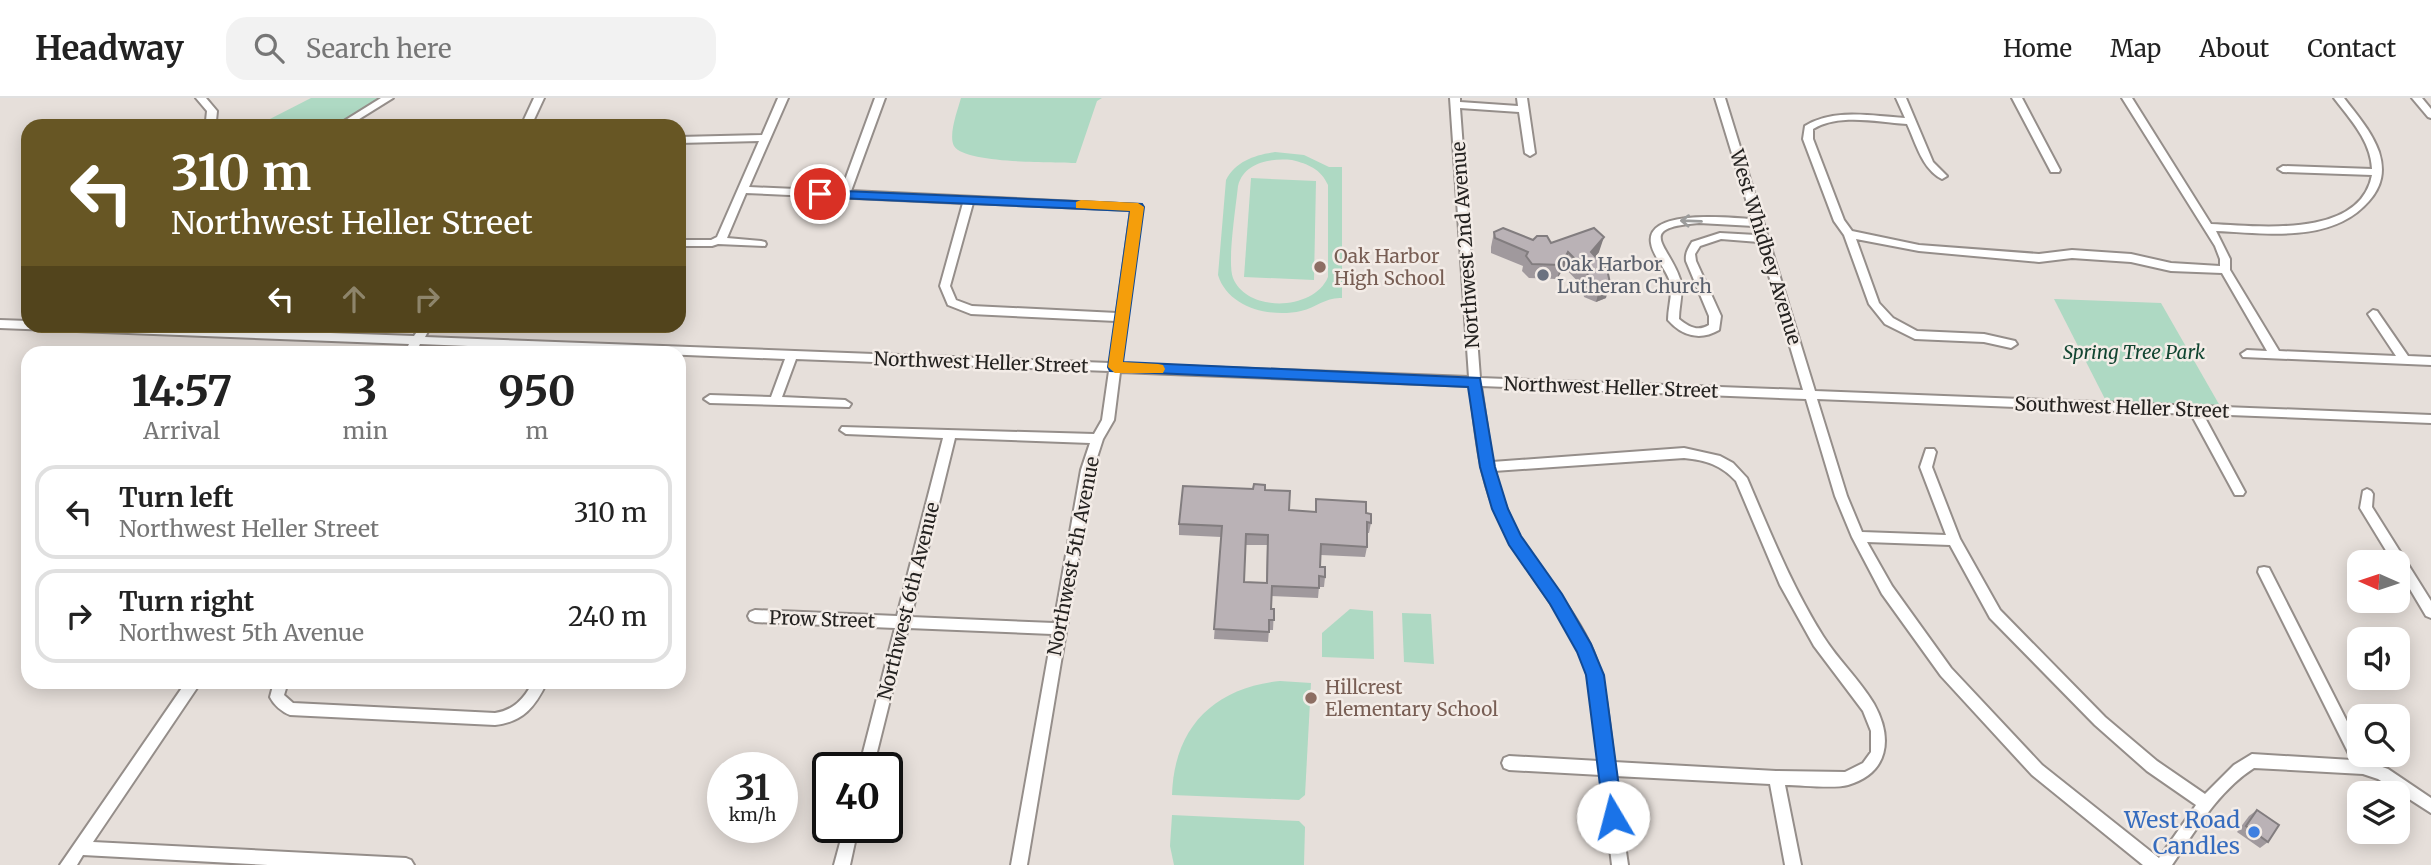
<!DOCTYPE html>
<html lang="en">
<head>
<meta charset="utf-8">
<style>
	:root { --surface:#fff; --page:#f2f2f2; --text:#222; --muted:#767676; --line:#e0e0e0 }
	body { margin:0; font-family:Merriweather,serif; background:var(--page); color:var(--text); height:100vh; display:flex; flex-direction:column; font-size:26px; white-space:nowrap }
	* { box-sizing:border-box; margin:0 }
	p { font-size:23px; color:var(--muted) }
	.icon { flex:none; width:38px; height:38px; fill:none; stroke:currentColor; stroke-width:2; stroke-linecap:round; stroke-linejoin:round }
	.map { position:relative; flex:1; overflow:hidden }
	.panel { position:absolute; left:21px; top:248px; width:665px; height:343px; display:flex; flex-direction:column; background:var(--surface); border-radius:21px; box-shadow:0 4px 18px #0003 }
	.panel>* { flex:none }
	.guide { position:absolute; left:21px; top:21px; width:665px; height:214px; border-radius:21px; box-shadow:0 4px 18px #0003; background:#675624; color:#fff; overflow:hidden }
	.needle { width:46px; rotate:273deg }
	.fabs { position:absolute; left:2347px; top:452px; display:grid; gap:14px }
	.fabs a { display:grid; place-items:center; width:63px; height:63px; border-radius:14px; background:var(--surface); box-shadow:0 4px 18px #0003; font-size:35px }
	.speed { position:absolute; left:707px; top:654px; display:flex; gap:14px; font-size:35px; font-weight:700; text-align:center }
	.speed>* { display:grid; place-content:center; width:91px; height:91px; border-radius:50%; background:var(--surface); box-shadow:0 4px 18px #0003; line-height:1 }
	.speed small { font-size:18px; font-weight:400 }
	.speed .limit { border:4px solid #111; border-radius:10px; background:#fff; color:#111 }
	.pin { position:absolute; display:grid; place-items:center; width:60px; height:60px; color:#fff; margin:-30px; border:4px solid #fff; border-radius:50%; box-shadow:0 2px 7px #0007 }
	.me { position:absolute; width:77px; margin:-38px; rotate:352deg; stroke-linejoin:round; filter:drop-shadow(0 0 5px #0008) }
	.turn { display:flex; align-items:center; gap:24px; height:147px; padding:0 35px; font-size:32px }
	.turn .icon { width:91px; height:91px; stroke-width:2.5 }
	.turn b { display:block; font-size:49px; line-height:60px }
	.lanes { display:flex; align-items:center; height:66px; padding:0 35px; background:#0003; justify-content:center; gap:35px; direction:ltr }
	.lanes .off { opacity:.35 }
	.eta { display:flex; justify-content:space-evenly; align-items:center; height:119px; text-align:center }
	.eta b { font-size:42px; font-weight:700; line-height:49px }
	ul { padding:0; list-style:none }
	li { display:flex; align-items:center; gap:21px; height:94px; margin:0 14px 10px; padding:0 21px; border:4px solid var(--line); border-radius:21px }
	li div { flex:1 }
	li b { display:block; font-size:26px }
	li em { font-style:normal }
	header { display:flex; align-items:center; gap:42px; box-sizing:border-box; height:98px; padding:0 35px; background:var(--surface); border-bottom:2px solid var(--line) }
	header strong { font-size:33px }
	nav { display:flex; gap:38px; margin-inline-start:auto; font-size:24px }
	.search { width:490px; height:63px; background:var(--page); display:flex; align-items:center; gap:18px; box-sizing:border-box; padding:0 24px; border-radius:21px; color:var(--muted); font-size:26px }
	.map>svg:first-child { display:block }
	.green { fill:#aed9c3; fill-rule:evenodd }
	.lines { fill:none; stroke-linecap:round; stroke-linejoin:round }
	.minor-casing { stroke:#958e8a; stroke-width:4 }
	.minor { fill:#fff; fill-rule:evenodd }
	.wall { fill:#a0999d; fill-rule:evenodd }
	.shaded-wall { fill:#827d7f }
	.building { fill:#bab2b6; stroke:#827d7f; stroke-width:2; fill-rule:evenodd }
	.oneway { stroke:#9c9c9b }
	.route { fill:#1a73e8; stroke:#114b97; stroke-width:2 }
	.slow { fill:#f59e0b }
	.education-dot { fill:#8d6e63; stroke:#f3ece7; stroke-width:2.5 }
	.worship-dot { fill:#6b7280; stroke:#f3ece7; stroke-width:2.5 }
	.shop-dot { fill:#3f7fe0; stroke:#f3ece7; stroke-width:2.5 }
	.labels { text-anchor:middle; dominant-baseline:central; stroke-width:5; stroke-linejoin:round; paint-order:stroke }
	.street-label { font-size:19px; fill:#242220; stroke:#f3ece7 }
	.education-label { font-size:19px; fill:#785e54; stroke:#f3ece7; text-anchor:start }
	.worship-label { font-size:19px; fill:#5b616d; stroke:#f3ece7; text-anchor:start }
	.park-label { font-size:19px; font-style:italic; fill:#124632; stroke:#f3ece7 }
	.near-shop-label { font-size:23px; fill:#366cbe; stroke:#f3ece7; text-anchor:end }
</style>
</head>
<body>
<header>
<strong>Headway</strong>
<div class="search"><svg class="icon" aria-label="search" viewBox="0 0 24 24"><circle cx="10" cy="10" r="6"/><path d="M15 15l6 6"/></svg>Search here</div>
<nav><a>Home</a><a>Map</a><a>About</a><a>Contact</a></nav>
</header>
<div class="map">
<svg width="2431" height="767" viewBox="0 0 2431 767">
	<rect width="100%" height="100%" fill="#e6dfda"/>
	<!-- green -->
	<g class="green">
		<path d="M311 0H388L341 28H261L268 22Z"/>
		<path d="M961 0H1102L1097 3 1076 65C1054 64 965 66 954 48 948 37 958 11 961 0Z"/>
		<path d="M1275 54 1304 57 1329 69H1342V200C1326 199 1317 209 1301 213 1271 220 1228 210 1218 177L1226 82C1236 63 1255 57 1275 54ZM1292 62C1308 66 1321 71 1328 87V179C1314 213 1247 215 1233 180 1227 165 1236 108 1238 88 1244 64 1271 60 1292 62Z"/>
		<path d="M1251 80 1316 83 1314 182 1244 179Z"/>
		<path d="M2054 201 2161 205 2220 308 2106 303Z"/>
		<path d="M1350 511 1373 513 1374 561 1322 559V535Z"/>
		<path d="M1402 515 1431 516 1434 566 1404 564Z"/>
		<path d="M1280 583 1311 585 1305 697 1299 702 1172 697C1174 630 1213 590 1280 583Z"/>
		<path d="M1172 717 1299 723 1305 729 1304 767H1174L1170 748Z"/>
	</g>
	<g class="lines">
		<defs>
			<g id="minor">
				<path d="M196 0H206L217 13 216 23 213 28H203L206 23 207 13Z"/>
				<path d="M381 0H393L348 28H336Z"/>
				<path d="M534 0H544L531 28H521Z"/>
				<path d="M778 0H788L749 89 841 93 875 0H885L851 93 1141 107 1142 109 1121 266 1469 279 1450 0H1460V4L1518 8 1517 0H1527L1535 55 1530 58 1525 55 1519 14 1460 10 1480 280 1803 292 1759 144 1721 141 1700 148 1695 156 1696 163 1721 218 1719 232C1700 243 1682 238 1668 222 1668 209 1673 196 1670 184 1666 170 1653 159 1651 145 1645 110 1732 120 1752 121L1715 0H1725L1815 293 2431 317V325L2203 316 2245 394 2243 397H2235L2191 316 1817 301 1847 398 1862 434 1946 437 1920 369 1926 351H1934L1936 354 1932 369 1960 441 2000 512 2105 619 2157 663 2205 696 2234 667 2252 656 2352 662 2258 474 2259 470 2264 469 2269 470 2359 647V656H2364L2368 664 2388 671 2431 700V715L2378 681 2363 676 2254 670C2218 693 2196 732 2172 767H2143L2032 677 1941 578 1882 496 1852 439 1835 398 1806 301 1481 288 1492 364 1684 350 1720 358 1733 365 1747 380C1770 434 1792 489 1823 538 1838 562 1860 582 1874 606 1893 640 1889 675 1848 687 1834 691 1801 687 1785 687L1801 767H1785L1770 686 1615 678 1628 767H1612L1601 677 1509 672 1504 670 1502 665 1504 660 1509 658 1599 663C1595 628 1595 587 1579 554 1556 504 1516 464 1495 413 1478 373 1475 329 1470 288L1120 274 1114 322 1103 341 1093 372 1027 767H1011L1052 536 908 530 873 670H859L895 530 755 524 750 522 748 518 750 514 755 512 897 518 943 340 846 336 840 332 842 329 1094 336 1102 322 1109 273 796 261 782 299 845 302 851 306 849 309 710 305 704 301 710 297 771 299 785 261 420 246 415 256H404L409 246 0 230V222L28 223V228H139L414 238 421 228H431L425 239 1110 265 1116 223 971 216 948 207 940 188 963 105 746 95 727 140 761 143 765 144 766 146 765 148 718 146 712 148H679V142H711L717 139 759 43 679 45V39L762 37ZM973 105 1131 112 1117 215 972 208 956 202 950 188ZM1699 125 1754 128 1756 137 1720 135 1692 144C1688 151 1685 155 1686 163L1709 218V227C1698 234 1689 229 1679 221 1679 207 1684 194 1680 181 1669 147 1634 130 1699 125ZM955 340 1090 345 1081 372 1054 525 911 519ZM1684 360C1706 362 1721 367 1736 383L1780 487 1814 548 1863 613 1871 633V654L1863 665 1845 674 1776 673 1614 664C1609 627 1607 588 1593 553 1575 511 1542 477 1520 439 1508 418 1501 396 1494 373ZM1867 444 1950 447 1990 520 2095 627 2147 673 2196 707 2159 760 2042 667 1951 570 1892 488Z"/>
				<path d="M1896 0H1906L1933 64 1947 78 1942 81C1922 71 1916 45 1907 26 1878 24 1839 15 1813 31V41L1844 122 1852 133 1919 147 2039 156 2072 152 2131 156 2171 165 2220 168V161L2215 148 2122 0H2132L2211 126C2258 128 2360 141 2372 77L2283 74 2278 71 2283 68 2372 71C2371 43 2350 21 2334 0H2344C2357 17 2372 34 2379 54 2385 73 2382 88 2369 103 2332 146 2265 135 2216 133L2230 161V172L2279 253 2396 258 2368 216 2373 212 2377 213 2408 258 2431 259V267L2243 259 2241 256 2247 252 2267 253 2222 175 2171 173 2131 164 2072 160 2039 164 1919 153 1856 141 1879 205 1893 220 1917 233 1984 236 2015 243 2017 246 2011 250 1984 244 1915 241 1885 226 1869 206 1844 137 1834 123 1803 41 1805 28C1833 10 1873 18 1905 20Z"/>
				<path d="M2012 0H2022L2060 72 2059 74H2051L2050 72Z"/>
				<path d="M2412 0H2422L2431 11V20L2428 19Z"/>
				<path d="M2367 391 2371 393 2373 396 2372 409 2431 503V520L2426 518 2398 471V464H2393L2360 410 2363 393Z"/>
				<path d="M186 584H201L93 744 406 760 411 762 414 767H268L83 757 77 767H60Z"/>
				<path d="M274 584H288L284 597 293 605 495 615C514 612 524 601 533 584H547C535 609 523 624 495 627L290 617C282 614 274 607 270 599Z"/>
				<path d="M844 730H858L850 767H834Z"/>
			</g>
		</defs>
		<!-- minor casing -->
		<use href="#minor" class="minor-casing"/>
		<!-- minor -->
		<use href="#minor" class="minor"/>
	</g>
	<!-- wall -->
	<g class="wall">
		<path d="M1494 134 1533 142 1551 145 1599 154 1596 158 1606 200 1596 204 1584 199 1582 188 1564 169 1557 181 1529 180 1522 173 1523 168 1491 155V149Z"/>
		<path d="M1265 392 1289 412 1315 414 1316 401 1366 415 1371 425 1369 435H1367V449L1365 459 1321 457 1320 469 1325 479 1324 489H1319L1318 500 1271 498V511H1274L1273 532H1269L1268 544 1214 541 1221 439 1179 437V426ZM1246 447H1267L1266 485 1244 484Z"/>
		<path d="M2257 712 2268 744 2260 750 2237 734 2249 718Z"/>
	</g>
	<!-- shaded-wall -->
	<g class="shaded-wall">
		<path d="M1604 139 1599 154 1587 169 1591 154Z"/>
		<path d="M1568 154 1564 169 1557 181 1561 167Z"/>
		<path d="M1610 185 1606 200 1596 204 1600 189Z"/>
	</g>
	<!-- building -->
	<g class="building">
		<path d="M1503 130 1533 142 1537 138H1547L1551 145 1594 130 1604 139 1591 154 1607 171 1610 185 1600 189 1589 185 1587 173 1568 154 1561 167 1532 166 1526 158 1528 154 1495 140 1494 134Z"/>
		<path d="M1254 386 1265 387V392L1290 393 1289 412 1316 414V401L1366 404V415L1371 416V425L1367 424V449L1321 446 1320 469H1325V479L1319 478V490L1272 488 1271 511H1274V522H1269V534L1214 531 1222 428 1179 426 1183 388 1253 391ZM1246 436 1268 437 1267 485 1244 484Z"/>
		<path d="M2257 712 2279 727 2268 744 2246 728Z"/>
	</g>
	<!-- one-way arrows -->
	<defs><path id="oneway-shaft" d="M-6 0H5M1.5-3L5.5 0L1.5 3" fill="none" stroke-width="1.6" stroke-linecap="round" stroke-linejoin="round" transform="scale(1.75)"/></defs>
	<use class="oneway" href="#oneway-shaft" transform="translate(1691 123) rotate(-178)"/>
	<!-- route -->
	<path class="route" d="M820 92 1142 106 1144 109 1123 264 1480 280 1495 369 1508 411 1521 438 1562 496 1591 546 1604 577 1623 719 1620 725 1613 728 1606 725 1604 719 1586 577 1577 554 1550 506 1509 447 1492 411 1480 369 1468 289 1110 273 1108 269 1130 113 815 99 813 96Z"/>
	<!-- slow -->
	<path class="slow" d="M1081 102 1138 105 1144 109 1123 264 1158 266 1163 267 1165 271 1163 275H1115L1108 269 1130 113 1076 110V104Z"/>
	<!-- markers -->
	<g class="education-dot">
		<circle cx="1320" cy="169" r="7"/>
		<circle cx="1311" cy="600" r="7"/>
	</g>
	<circle class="worship-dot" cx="1543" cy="177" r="7"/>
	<circle class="shop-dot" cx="2254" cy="734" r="7"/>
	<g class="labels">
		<!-- street labels -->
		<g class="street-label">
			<text transform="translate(1465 147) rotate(-94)">Northwest 2nd Avenue</text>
			<text transform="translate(1766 149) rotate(73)">West Whidbey Avenue</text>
			<text transform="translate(981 264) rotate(2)">Northwest Heller Street</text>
			<text transform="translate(1611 289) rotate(2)">Northwest Heller Street</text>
			<text transform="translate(2122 309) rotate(2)">Southwest Heller Street</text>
			<text transform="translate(1073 458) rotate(-79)">Northwest 5th Avenue</text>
			<text transform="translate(908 503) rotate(-76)">Northwest 6th Avenue</text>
			<text transform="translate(822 521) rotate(2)">Prow Street</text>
		</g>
		<!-- education labels -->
		<g class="education-label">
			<text x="1334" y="158">Oak Harbor<tspan x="1334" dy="22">High School</tspan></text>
			<text x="1325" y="589">Hillcrest<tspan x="1325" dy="22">Elementary School</tspan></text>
		</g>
		<!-- worship labels -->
		<g class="worship-label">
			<text x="1557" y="166">Oak Harbor<tspan x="1557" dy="22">Lutheran Church</tspan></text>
		</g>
		<!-- park labels -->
		<g class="park-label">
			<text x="2134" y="254">Spring Tree Park</text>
		</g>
		<!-- near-shop labels -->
		<g class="near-shop-label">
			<text x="2240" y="721">West Road<tspan x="2240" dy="26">Candles</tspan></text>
		</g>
	</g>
</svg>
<div class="fabs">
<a><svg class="needle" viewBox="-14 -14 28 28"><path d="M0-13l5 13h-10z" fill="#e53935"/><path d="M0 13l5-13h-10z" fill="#767676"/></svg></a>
<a><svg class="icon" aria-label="sound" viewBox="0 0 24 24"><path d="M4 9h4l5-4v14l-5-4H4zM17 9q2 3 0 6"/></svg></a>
<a><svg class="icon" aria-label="search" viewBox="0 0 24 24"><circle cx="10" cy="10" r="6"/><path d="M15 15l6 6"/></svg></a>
<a><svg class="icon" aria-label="layers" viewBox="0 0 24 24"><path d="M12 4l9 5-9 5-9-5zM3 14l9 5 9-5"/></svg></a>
</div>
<div class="speed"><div>31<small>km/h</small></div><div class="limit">40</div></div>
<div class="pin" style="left:820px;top:96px;background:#d93025"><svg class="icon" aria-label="arrive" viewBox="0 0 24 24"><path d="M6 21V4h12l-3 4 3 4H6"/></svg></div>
<svg class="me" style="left:1613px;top:719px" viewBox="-20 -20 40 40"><circle r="19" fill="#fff"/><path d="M0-13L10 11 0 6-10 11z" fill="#1a73e8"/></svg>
<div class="guide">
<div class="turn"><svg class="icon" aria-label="left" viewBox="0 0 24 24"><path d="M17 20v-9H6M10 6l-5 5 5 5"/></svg><div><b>310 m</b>Northwest Heller Street</div></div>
<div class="lanes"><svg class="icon" aria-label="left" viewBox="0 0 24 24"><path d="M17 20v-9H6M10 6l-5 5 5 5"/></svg><svg class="icon off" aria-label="ahead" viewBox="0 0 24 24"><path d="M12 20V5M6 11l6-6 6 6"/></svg><svg class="icon off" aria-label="right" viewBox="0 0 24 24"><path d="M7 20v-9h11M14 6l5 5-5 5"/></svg></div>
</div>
<section class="panel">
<div class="eta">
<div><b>14:57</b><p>Arrival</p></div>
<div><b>3</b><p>min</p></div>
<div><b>950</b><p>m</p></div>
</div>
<ul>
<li><svg class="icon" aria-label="left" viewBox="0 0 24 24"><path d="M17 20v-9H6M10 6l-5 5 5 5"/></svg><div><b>Turn left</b><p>Northwest Heller Street</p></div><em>310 m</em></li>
<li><svg class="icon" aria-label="right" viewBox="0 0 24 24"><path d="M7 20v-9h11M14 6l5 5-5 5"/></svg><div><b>Turn right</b><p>Northwest 5th Avenue</p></div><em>240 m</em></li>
</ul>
</section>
</div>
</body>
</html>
